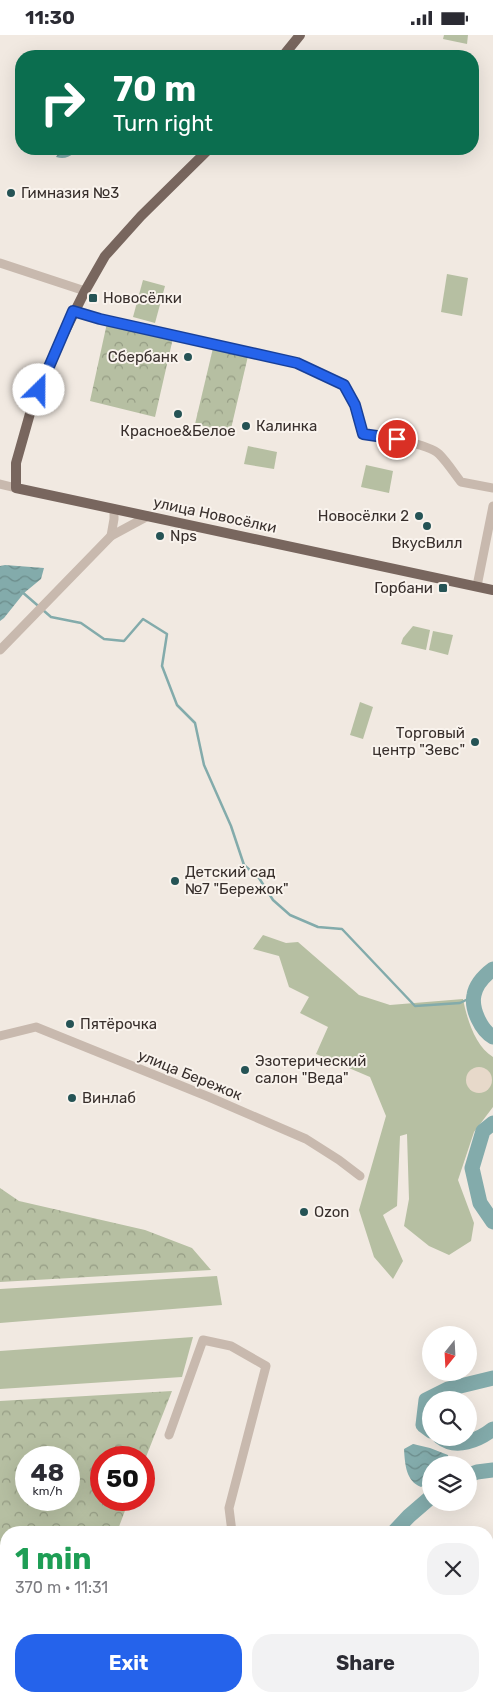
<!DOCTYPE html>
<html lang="en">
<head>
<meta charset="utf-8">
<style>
	:root { --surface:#fff; --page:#f2f2f3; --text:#2b2b33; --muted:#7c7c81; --accent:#2563eb }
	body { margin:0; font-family:Rubik,sans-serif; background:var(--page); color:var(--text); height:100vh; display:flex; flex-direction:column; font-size:19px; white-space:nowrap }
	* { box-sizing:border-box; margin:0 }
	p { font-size:16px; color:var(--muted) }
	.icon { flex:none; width:28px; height:28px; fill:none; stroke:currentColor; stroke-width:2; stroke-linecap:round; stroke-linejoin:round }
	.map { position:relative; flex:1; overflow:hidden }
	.panel { position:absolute; left:0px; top:1491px; width:494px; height:176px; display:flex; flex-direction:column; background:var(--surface); border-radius:20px 20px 0 0; box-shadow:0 5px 20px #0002 }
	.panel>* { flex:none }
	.hud { position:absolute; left:15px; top:15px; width:464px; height:105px; border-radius:20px; box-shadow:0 5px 20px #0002; background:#0b6e4f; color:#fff; overflow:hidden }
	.needle { width:32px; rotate:198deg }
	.tools { position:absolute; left:422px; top:1291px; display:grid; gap:10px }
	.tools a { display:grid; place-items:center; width:55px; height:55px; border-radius:50%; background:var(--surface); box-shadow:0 5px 20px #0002; font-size:25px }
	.speed { position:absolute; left:15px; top:1411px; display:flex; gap:10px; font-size:25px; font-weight:700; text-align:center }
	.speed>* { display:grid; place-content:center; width:65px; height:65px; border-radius:50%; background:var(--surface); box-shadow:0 5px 20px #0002; line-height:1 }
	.speed small { font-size:12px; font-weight:400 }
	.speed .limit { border:8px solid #d22; background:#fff; color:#111 }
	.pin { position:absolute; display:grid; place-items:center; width:42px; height:42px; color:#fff; margin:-21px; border:2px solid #fff; border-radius:50%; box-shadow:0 1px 5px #0007 }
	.me { position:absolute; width:55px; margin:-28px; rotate:23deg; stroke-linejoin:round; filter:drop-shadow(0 0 4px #0008) }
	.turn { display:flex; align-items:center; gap:18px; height:105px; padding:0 15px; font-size:22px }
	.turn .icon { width:65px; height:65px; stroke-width:2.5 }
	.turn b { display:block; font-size:35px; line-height:42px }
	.round { display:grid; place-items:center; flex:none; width:52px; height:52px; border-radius:20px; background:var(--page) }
	.headline { display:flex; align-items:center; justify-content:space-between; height:85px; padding:0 15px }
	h1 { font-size:30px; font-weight:700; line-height:38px; color:#1e9e55 }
	.primary-button { display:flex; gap:10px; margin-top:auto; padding:10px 15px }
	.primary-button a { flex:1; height:58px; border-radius:20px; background:var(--accent); color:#fff; font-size:20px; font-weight:700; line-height:58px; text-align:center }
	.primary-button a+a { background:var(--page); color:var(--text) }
	.status { display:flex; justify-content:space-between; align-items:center; height:35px; padding:0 25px; background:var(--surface); direction:ltr }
	.status svg { height:14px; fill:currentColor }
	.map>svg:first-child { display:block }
	.green { fill:#b6bfa2 }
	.forest { fill:url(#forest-crowns); fill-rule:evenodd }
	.plaza { fill:#e7d9ca }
	.water { fill:url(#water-waves) }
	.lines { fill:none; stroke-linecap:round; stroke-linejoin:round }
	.stream { stroke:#83abab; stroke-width:2.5 }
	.river { stroke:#83abab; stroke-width:15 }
	.minor { stroke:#c8b9ae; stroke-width:9 }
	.major { stroke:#78665e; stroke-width:10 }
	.route-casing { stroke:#184099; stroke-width:12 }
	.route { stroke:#2563eb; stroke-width:9 }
	.poi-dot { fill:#255355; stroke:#f9f3ed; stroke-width:2 }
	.labels { text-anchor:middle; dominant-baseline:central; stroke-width:4; stroke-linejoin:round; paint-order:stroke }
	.poi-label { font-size:15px; fill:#382f2c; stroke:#f9f3ed; text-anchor:start }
	.street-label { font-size:15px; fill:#382f2c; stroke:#f9f3ed }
</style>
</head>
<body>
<div class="status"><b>11:30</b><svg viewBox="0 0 49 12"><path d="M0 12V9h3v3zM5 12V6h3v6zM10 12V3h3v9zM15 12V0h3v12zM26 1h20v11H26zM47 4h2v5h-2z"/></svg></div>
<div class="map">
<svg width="493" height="1667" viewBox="0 0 493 1667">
	<defs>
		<pattern id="forest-crowns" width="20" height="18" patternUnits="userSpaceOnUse" patternTransform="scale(1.25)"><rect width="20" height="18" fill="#b6bfa2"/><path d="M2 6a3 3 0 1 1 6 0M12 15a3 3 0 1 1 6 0" fill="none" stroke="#959c84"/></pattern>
		<pattern id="water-waves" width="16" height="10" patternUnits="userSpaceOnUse" patternTransform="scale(1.25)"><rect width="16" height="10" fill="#83abab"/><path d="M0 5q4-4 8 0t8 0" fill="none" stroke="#6c8c8b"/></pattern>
	</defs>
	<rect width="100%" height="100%" fill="#f1e9e1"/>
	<!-- green -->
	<g class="green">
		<path d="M444 0H468L467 9 443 4Z"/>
		<path d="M447 239 468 243 462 281 441 277Z"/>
		<path d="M143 245 165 251 155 288 133 282Z"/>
		<path d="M248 411 277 417 274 434 244 429Z"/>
		<path d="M366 430 393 436 389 458 361 452Z"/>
		<path d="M413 591 430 595 426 615 401 609 403 603Z"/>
		<path d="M433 596 453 600 448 620 429 615Z"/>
		<path d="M360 667 373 672 363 704 350 700Z"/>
		<path d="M263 900 286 908 298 907 359 960 390 970 463 964C467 984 475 1011 493 1022V1072L474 1097 458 1145 474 1188 471 1206 449 1220 429 1211 404 1191 409 1164 407 1099 400 1101 397 1171 383 1180 403 1226 393 1244 374 1222 359 1175 386 1081 370 1042 316 1019 328 992 300 978 309 962 289 952 279 921 253 914Z"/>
		<path d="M217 1241 222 1270 0 1288V1254Z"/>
		<path d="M193 1302 182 1342 0 1354V1316Z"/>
	</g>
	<!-- forest -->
	<g class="forest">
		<path d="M107 288 173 303 155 382 90 366Z"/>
		<path d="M213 313 248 321 230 398 195 389Z"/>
		<path d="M0 1153 19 1166 145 1195 192 1213 211 1235 0 1247Z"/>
		<path d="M172 1356 144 1427V1422H101V1465H129L117 1497 6 1498V1511L0 1510V1366ZM69 1422V1465H26V1422Z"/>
		<path d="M327 1661H346L345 1667H325Z"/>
	</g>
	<!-- plaza -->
	<circle class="plaza" cx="479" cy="1045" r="13"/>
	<!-- water -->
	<g class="water">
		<path d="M56 114H72L74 118C68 123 63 124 56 122L58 119Z"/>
		<path d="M5 530 44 533 41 544 24 558 4 583 0 586V531Z"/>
		<path d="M413 1409 430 1413 448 1420 449 1430H431V1446L421 1452C406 1446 405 1430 404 1414Z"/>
	</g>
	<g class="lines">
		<!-- stream -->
		<path class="stream" d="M21 556 51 582 81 588 104 604 124 606 143 584 167 599 162 631 177 670 195 688 204 730 231 791 244 830 259 843 273 865 290 880 318 892 342 894 415 971 460 968 474 961"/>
		<!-- river -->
		<g class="river">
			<path d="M493 934C485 940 476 949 474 960 471 974 481 995 493 1002"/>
			<path d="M493 1088 483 1096 472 1133 480 1168 493 1187"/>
			<path d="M431 1396 423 1390 426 1365 448 1354 493 1343"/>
			<path d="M440 1402C456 1415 479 1405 493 1394"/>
			<path d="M469 1440 477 1437 493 1435"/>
			<path d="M393 1498 409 1481 431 1462"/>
			<path d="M371 1667 372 1661"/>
		</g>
		<!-- minor -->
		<g class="minor">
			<path d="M0 228 85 256"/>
			<path d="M73 276 100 284 297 328 344 351 355 370 363 399C378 400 429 409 439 419 447 427 454 438 461 447L493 453"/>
			<path d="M0 449 16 453"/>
			<path d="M111 501 114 484V474"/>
			<path d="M477 551 493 471"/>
			<path d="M0 615 111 501 148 481"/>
			<path d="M0 1001 36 992 209 1062 306 1104 339 1125 360 1141"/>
			<path d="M169 1400 203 1305 231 1311 266 1331 229 1473 232 1497 234 1498"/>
			<path d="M299 1667 302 1661"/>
		</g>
		<!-- major -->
		<g class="major">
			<path d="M283 21 300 0"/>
			<path d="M209 114 141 181 105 221 85 256 58 310 31 375 16 428V453L493 555"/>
		</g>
	</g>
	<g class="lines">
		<defs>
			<path id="route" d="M39 355 73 276 100 284 297 328 344 350 355 370 363 399 397 404"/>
		</defs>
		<!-- route casing -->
		<use href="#route" class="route-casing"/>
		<!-- route -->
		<use href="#route" class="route"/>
	</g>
	<!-- markers -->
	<g class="poi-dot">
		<circle cx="11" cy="158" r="5"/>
		<rect x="88" y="258" width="10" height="10" rx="2.5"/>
		<circle cx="188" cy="322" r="5"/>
		<circle cx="178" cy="379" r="5"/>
		<circle cx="246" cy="391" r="5"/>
		<circle cx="419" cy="481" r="5"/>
		<circle cx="427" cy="491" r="5"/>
		<circle cx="160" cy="501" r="5"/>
		<rect x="438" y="548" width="10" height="10" rx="2.5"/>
		<circle cx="475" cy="707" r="5"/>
		<circle cx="175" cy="846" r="5"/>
		<circle cx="70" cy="989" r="5"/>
		<circle cx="245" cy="1035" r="5"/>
		<circle cx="72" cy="1063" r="5"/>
		<circle cx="304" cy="1177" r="5"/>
	</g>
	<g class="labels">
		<!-- poi labels -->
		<g class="poi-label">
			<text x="21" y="158">Гимназия №3</text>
			<text x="103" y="263">Новосёлки</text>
			<text x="178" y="322" text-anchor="end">Сбербанк</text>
			<text x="256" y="391">Калинка</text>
			<text x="178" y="396" text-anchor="middle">Красное&amp;Белое</text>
			<text x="409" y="481" text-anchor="end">Новосёлки 2</text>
			<text x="170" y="501">Nps</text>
			<text x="427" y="508" text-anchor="middle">ВкусВилл</text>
			<text x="433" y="553" text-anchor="end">Горбани</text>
			<text x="465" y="698" text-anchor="end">Торговый<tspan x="465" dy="17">центр "Зевс"</tspan></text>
			<text x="185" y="837">Детский сад<tspan x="185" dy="17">№7 "Бережок"</tspan></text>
			<text x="80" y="989">Пятёрочка</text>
			<text x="255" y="1026">Эзотерический<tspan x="255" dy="17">салон "Веда"</tspan></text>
			<text x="82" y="1063">Винлаб</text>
			<text x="314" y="1177">Ozon</text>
		</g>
		<!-- street labels -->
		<g class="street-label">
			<text transform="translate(215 480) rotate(12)">улица Новосёлки</text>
			<text transform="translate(190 1040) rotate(22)">улица Бережок</text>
		</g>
	</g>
</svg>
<div class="tools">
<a><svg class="needle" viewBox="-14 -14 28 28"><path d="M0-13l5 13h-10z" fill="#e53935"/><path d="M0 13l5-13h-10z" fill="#7c7c81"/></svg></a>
<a><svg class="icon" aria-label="search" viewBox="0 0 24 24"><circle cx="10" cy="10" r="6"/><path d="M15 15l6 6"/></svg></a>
<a><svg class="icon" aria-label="layers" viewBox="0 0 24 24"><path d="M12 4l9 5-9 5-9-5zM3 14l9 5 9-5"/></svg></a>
</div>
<div class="speed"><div>48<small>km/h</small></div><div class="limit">50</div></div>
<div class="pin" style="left:397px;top:404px;background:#d93025"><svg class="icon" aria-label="arrive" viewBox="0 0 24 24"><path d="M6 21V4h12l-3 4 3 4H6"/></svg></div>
<svg class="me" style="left:39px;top:355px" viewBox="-20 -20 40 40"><circle r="19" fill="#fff"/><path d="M0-13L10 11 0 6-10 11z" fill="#2563eb"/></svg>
<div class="hud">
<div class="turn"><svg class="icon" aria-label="right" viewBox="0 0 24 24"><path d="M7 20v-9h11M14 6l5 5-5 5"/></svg><div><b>70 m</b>Turn right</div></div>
</div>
<section class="panel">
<div class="headline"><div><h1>1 min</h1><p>370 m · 11:31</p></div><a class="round"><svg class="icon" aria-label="close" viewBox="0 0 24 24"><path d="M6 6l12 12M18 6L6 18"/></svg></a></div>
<div class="primary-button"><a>Exit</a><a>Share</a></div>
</section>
</div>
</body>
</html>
